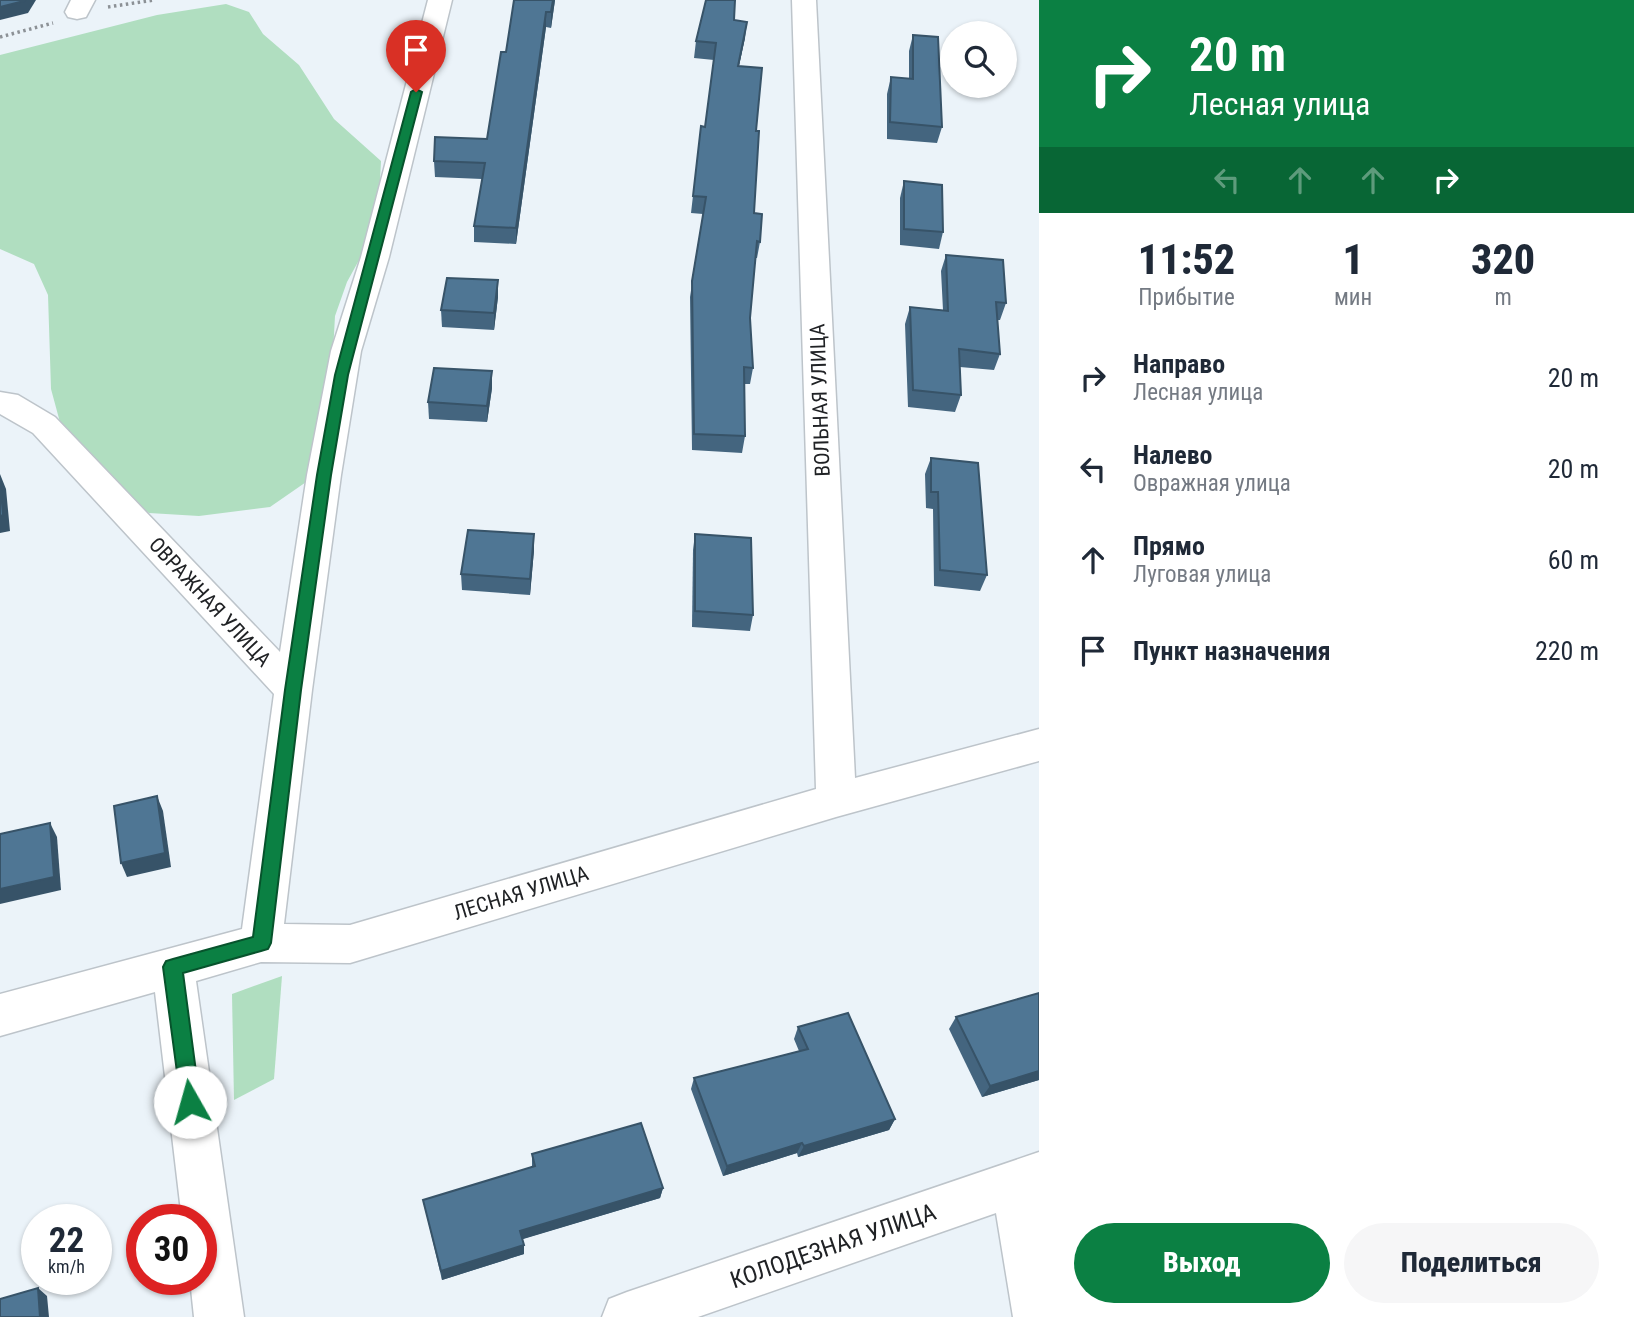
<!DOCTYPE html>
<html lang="ru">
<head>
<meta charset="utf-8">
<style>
	:root { --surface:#fff; --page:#f6f6f7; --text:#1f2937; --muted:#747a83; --accent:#0b8043 }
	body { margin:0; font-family:"Roboto Condensed",sans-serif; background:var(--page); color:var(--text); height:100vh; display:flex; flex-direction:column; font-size:26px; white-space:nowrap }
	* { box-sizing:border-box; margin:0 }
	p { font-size:23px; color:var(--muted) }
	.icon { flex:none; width:38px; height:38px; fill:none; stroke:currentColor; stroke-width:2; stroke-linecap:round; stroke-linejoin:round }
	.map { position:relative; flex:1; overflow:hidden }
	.drawer { display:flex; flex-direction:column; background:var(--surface); width:595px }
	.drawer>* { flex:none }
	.banner { background:#0b8043; color:#fff; overflow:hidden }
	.buttons { position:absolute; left:940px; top:21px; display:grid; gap:14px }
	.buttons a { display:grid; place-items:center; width:77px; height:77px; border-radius:50%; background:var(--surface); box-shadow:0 2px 5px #0004; font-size:35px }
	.speed { position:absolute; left:21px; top:1204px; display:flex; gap:14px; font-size:35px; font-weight:700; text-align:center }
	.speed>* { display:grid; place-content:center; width:91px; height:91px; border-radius:50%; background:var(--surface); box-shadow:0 2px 5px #0004; line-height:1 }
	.speed small { font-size:18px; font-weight:400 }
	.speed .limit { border:10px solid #d22; background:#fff; color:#111 }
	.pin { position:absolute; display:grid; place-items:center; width:60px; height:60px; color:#fff; margin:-72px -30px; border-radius:50% 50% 50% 0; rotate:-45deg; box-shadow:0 0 7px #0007 }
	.pin .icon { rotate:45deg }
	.me { position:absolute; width:77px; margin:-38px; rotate:353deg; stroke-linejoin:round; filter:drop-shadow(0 0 5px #0008) }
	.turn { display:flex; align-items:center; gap:24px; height:147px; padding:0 35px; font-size:32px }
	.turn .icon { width:91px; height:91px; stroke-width:2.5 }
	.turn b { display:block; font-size:49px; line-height:60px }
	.lanes { display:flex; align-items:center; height:66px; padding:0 35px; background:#0003; justify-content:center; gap:35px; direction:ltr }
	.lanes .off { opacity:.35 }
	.eta { display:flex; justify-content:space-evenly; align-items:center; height:119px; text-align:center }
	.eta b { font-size:42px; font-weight:800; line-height:49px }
	.cta { display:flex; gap:14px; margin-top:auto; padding:14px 35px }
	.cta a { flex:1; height:80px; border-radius:42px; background:var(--accent); color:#fff; font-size:28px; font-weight:800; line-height:80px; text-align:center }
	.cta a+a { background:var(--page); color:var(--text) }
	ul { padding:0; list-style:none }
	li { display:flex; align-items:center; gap:21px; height:91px; padding:0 35px }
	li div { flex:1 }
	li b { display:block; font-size:26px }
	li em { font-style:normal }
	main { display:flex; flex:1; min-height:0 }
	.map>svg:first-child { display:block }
	.green { fill:#b0dec0 }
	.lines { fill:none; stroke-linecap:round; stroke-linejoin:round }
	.minor-casing { stroke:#bdc4ca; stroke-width:3 }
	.path { stroke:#8c9196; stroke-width:3.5; stroke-dasharray:2.5 3.5; stroke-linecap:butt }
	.minor { fill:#fff; fill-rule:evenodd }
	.wall { fill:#44657f }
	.shaded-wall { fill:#375368 }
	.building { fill:#4f7694; stroke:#375368; stroke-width:2 }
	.route { fill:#0b8043; stroke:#07532c; stroke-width:2 }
	.labels { text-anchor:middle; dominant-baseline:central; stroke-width:7; stroke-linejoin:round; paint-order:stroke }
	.street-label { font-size:21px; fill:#202225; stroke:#fff }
	.near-street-label { font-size:24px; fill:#202225; stroke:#fff }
</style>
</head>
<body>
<main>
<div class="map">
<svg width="1039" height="1317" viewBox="0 0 1039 1317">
	<rect width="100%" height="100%" fill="#ebf3f9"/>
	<!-- green -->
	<g class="green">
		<path d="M226 4 249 12 263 34 299 65 334 119 381 161 379 201 369 242 347 282 335 316 330 407 309 480 270 507 199 516 149 513 117 491 61 426 51 389 48 295 34 264 0 249V55L157 15Z"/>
		<path d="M282 976 274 1079 234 1100 232 994Z"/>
	</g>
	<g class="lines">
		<defs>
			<g id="minor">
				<path d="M71 0H95L86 17 77 19 68 17 65 12Z"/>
				<path d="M428 0H452L389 257 361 351 341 475 312 690 284 924 350 925 816 789 792 0H816L855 778 1039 729V761L836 817 350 963 261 962 196 981 244 1317H194L190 1279H201V1220H182L155 992 0 1036V994L242 929 274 694 33 433 0 414V392L18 395 55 417 280 652 307 475 331 351 361 257Z"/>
				<path d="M1039 1152V1317H1013L996 1213 698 1317H602L609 1299 627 1292Z"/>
			</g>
		</defs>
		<!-- minor casing -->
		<use href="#minor" class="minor-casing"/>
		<!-- path -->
		<g class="path">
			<path d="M108 7 154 0"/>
			<path d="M0 37 53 23"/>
		</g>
		<!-- minor -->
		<use href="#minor" class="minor"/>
	</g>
	<!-- wall -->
	<g class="wall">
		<path d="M514 0H555L551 28 546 27 516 244 474 242V226L482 179 435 177 434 161 487 139 506 52Z"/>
		<path d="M734 20 745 38 739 66 756 131 754 213 760 242 757 258H755L750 318 753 368 750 384H744L745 436 742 453 692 450 690 297 703 214 691 213 701 126 705 127 714 60 694 58 696 41Z"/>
		<path d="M913 35 942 127 937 143 887 139V94L891 77 909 79V51Z"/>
		<path d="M904 181 943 232 939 249 900 245V198Z"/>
		<path d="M946 255 1006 303 1000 320H997L1000 354 994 370 960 367 961 395 955 412 908 407 905 324 910 307 943 310 941 271Z"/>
		<path d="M498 280V297L494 330 442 327 441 310Z"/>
		<path d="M492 388 487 422 429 419 428 402Z"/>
		<path d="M931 458 987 575 980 591 934 586 933 509 926 508 925 474Z"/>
		<path d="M695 534 753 615 750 631 692 627 693 550Z"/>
		<path d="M534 550 530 595 462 590 461 574Z"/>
		<path d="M956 1017 1039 1080 982 1097 949 1029Z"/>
		<path d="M798 1027 895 1119 889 1130 798 1157 797 1153 723 1176 691 1089 694 1078 799 1051 794 1039Z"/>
		<path d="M532 1154 663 1188 660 1198 522 1239 524 1245V1254L442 1280 423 1200 532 1167Z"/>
	</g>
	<!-- shaded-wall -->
	<g class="shaded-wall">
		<path d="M25 0H36L28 13 0 20V7Z"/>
		<path d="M553 0H555L551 28V12Z"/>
		<path d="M546 12V27L516 244V228Z"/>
		<path d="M747 22 745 38 735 83 738 66Z"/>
		<path d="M498 280V297L494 330V313Z"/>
		<path d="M492 371V388L487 422V406Z"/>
		<path d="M0 474 6 489 10 531 0 533Z"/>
		<path d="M534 534V550L530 595V579Z"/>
		<path d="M157 796 163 811 171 867 127 877 121 863Z"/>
		<path d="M50 823 57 837 61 890 0 904V889Z"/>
		<path d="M1039 1071V1080L982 1097 990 1086Z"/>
		<path d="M895 1119 889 1130 798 1157 804 1146Z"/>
		<path d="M802 1143 797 1153 723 1176 727 1166Z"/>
		<path d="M663 1188 660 1198 520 1240V1231Z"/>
		<path d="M524 1245V1254L442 1280 441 1271Z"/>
		<path d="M38 1288 47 1296 49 1317H40Z"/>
	</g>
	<!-- building -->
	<g class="building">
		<path d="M0 0H25L24 1 0 7Z"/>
		<path d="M514 0H553L551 12H546L516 228 474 226 485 163 434 161 435 137 487 139 501 52H506Z"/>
		<path d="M706 0H735L734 20 747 22 738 66 762 68 756 131H759L754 213 762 214 760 242 757 241 750 318 753 368 744 367 745 436 694 434 692 281 706 197 693 196 701 126 705 127 716 43 696 41Z"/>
		<path d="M913 35 938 37 942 127 890 122 891 77 913 79Z"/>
		<path d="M904 181 942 185 943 232 904 229Z"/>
		<path d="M946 255 1003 260 1006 303 996 302 1000 354 959 349 961 395 913 390 910 307 948 311Z"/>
		<path d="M447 278 498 280 494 313 441 310Z"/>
		<path d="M434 368 492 371 487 406 428 402Z"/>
		<path d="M931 458 978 463 987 575 940 570 938 492H931Z"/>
		<path d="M0 478 3 515 0 516Z"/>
		<path d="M468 530 534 534 530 579 461 574Z"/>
		<path d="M695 534 751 538 753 615 695 611Z"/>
		<path d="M157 796 165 853 121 863 114 806Z"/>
		<path d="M50 823 54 877 0 889V834Z"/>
		<path d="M1039 993V1071L990 1086 956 1017Z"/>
		<path d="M848 1013 895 1119 804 1146 802 1143 727 1166 694 1078 808 1049 798 1027Z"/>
		<path d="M641 1123 663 1188 520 1231 524 1245 441 1271 423 1200 535 1166 532 1154Z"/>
		<path d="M38 1288 40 1317H0V1299Z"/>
	</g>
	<!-- route -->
	<path class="route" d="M416 89 422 92 348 375 331 475 301 690 271 943 268 949 261 951 183 973 200 1102 197 1109 190 1112 183 1109 181 1102 163 967 166 961 173 959 253 937 285 690 317 475 335 375 411 92Z"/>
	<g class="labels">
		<!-- street labels -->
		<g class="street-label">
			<text transform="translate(820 400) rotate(-92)">ВОЛЬНАЯ УЛИЦА</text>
			<text transform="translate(210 602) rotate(47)">ОВРАЖНАЯ УЛИЦА</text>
			<text transform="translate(521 893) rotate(-17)">ЛЕСНАЯ УЛИЦА</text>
		</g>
		<!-- near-street labels -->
		<g class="near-street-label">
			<text transform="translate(833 1246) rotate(-19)">КОЛОДЕЗНАЯ УЛИЦА</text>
		</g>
	</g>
</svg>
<div class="buttons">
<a><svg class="icon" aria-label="search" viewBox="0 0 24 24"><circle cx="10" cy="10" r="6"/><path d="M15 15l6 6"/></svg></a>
</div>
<div class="speed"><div>22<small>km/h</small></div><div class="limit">30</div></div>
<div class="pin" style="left:416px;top:92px;background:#d93025"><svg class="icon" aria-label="arrive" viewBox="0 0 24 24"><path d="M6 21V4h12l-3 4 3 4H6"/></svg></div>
<svg class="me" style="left:190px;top:1102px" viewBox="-20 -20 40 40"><circle r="19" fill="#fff"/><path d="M0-13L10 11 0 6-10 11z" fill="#0b8043"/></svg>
</div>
<section class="drawer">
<div class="banner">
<div class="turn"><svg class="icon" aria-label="right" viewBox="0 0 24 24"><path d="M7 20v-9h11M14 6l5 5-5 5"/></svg><div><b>20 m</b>Лесная улица</div></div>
<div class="lanes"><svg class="icon off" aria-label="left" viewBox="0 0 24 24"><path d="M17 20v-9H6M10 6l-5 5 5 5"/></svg><svg class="icon off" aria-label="ahead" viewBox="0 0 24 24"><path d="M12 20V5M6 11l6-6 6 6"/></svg><svg class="icon off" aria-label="ahead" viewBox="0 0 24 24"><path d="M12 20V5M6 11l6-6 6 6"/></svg><svg class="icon" aria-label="right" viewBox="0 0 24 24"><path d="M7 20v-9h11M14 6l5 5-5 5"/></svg></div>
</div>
<div class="eta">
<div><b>11:52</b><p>Прибытие</p></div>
<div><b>1</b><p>мин</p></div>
<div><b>320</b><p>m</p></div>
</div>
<ul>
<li><svg class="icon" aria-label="right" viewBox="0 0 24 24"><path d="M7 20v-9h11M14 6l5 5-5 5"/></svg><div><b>Направо</b><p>Лесная улица</p></div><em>20 m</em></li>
<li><svg class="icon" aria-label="left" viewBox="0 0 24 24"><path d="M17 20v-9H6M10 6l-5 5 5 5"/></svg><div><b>Налево</b><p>Овражная улица</p></div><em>20 m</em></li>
<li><svg class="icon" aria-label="ahead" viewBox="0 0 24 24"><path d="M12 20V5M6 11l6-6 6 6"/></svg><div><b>Прямо</b><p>Луговая улица</p></div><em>60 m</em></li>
<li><svg class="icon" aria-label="arrive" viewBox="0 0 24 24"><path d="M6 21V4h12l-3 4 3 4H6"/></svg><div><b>Пункт назначения</b></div><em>220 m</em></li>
</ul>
<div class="cta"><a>Выход</a><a>Поделиться</a></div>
</section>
</main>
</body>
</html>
